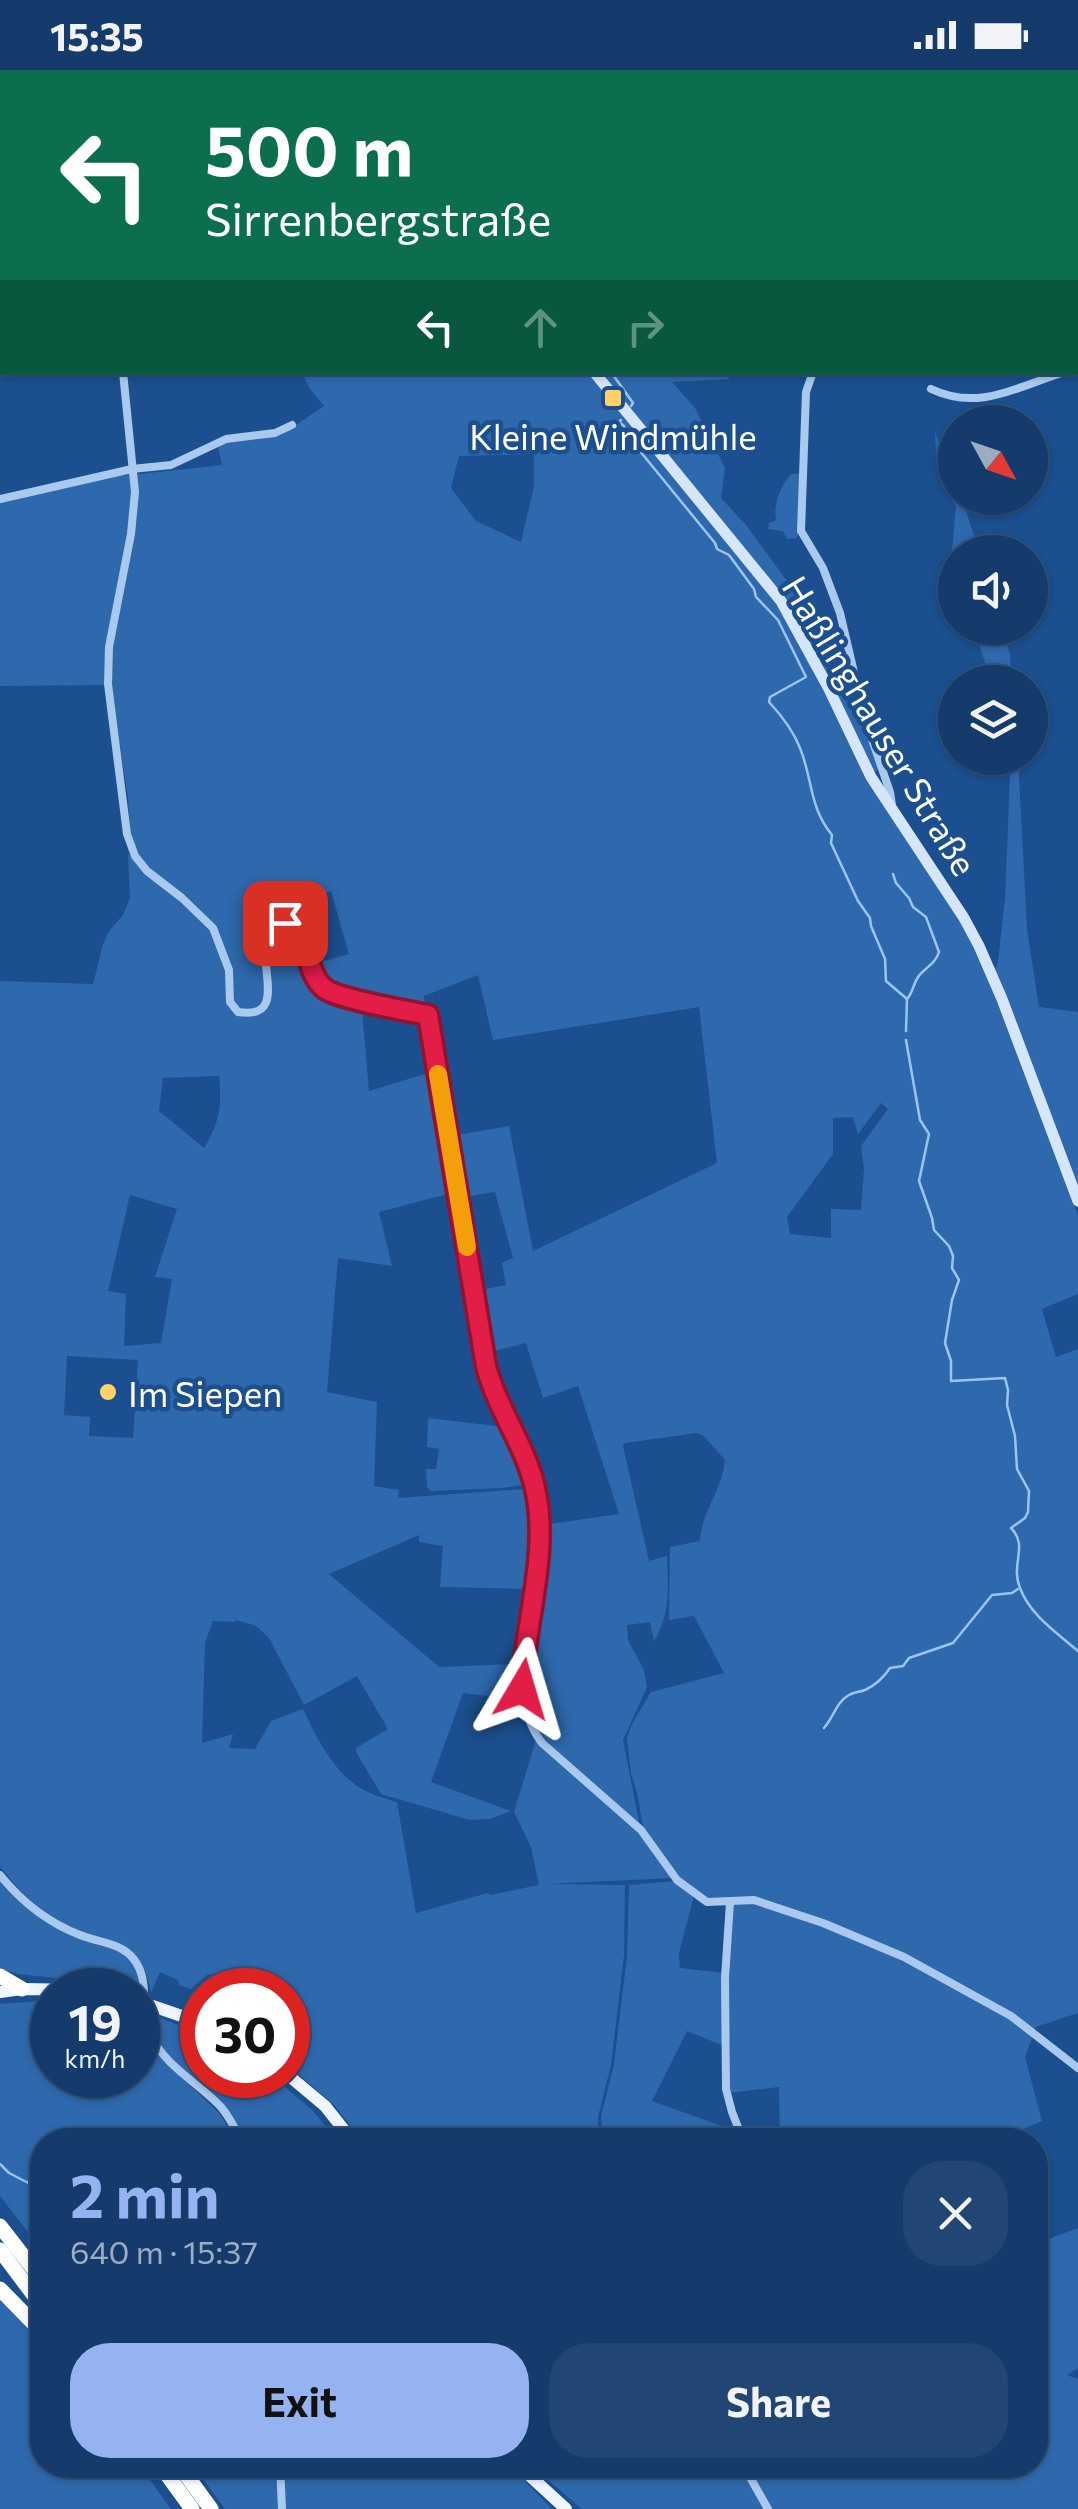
<!DOCTYPE html>
<html lang="en">
<head>
<meta charset="utf-8">
<style>
	:root { --surface:#143b6b; --page:#214673; --text:#f1f3f6; --muted:#9dadc1; --line:#33557e; --accent:#95b2f1 }
	body { margin:0; font-family:Commissioner,sans-serif; background:var(--page); color:var(--text); height:100vh; display:flex; flex-direction:column; font-size:38px; white-space:nowrap }
	* { box-sizing:border-box; margin:0 }
	p { font-size:32px; color:var(--muted) }
	.icon { flex:none; width:55px; height:55px; fill:none; stroke:currentColor; stroke-width:2; stroke-linecap:round; stroke-linejoin:round }
	.map { position:relative; flex:1; overflow:hidden }
	.details { position:absolute; left:30px; top:2058px; width:1018px; height:350px; display:flex; flex-direction:column; background:var(--surface); border-radius:40px; box-shadow:0 2px 8px #0004,0 0 0 2px var(--line) }
	.details>* { flex:none }
	.top-card { position:absolute; left:0px; top:0px; width:1080px; height:305px; box-shadow:0 2px 8px #0004,0 0 0 2px var(--line); background:#0b6e4f; color:#fff; overflow:hidden }
	.needle { width:65px; rotate:130deg }
	.fabs { position:absolute; left:938px; top:335px; display:grid; gap:20px }
	.fabs a { display:grid; place-items:center; width:110px; height:110px; border-radius:50%; background:var(--surface); box-shadow:0 2px 8px #0004,0 0 0 2px var(--line); font-size:50px }
	.speed { position:absolute; left:30px; top:1898px; display:flex; gap:20px; font-size:50px; font-weight:700; text-align:center }
	.speed>* { display:grid; place-content:center; width:130px; height:130px; border-radius:50%; background:var(--surface); box-shadow:0 2px 8px #0004,0 0 0 2px var(--line); line-height:1 }
	.speed small { font-size:25px; font-weight:400 }
	.speed .limit { border:15px solid #d22; background:#fff; color:#111 }
	.pin { position:absolute; display:grid; place-items:center; width:85px; height:85px; color:#fff; margin:-42px; border-radius:20px; box-shadow:0 5px 15px #0006 }
	.me { position:absolute; width:110px; margin:-55px; rotate:7deg; stroke-linejoin:round; filter:drop-shadow(0 0 8px #0008) }
	.turn { display:flex; align-items:center; gap:35px; height:210px; padding:0 40px; font-size:45px }
	.turn .icon { width:130px; height:130px; stroke-width:2.5 }
	.turn b { display:block; font-size:70px; line-height:85px }
	.lanes { display:flex; align-items:center; height:95px; padding:0 40px; background:#0003; justify-content:center; gap:50px; direction:ltr }
	.lanes .off { opacity:.35 }
	.round { display:grid; place-items:center; flex:none; width:105px; height:105px; border-radius:40px; background:var(--page) }
	.summary { display:flex; align-items:center; justify-content:space-between; height:170px; padding:0 40px }
	h1 { font-size:60px; font-weight:700; line-height:75px; color:var(--accent) }
	.button { display:flex; gap:20px; margin-top:auto; padding:20px 40px }
	.button a { flex:1; height:115px; border-radius:40px; background:var(--accent); color:#111; font-size:40px; font-weight:700; line-height:115px; text-align:center }
	.button a+a { background:var(--page); color:var(--text) }
	.status { display:flex; justify-content:space-between; align-items:center; height:70px; padding:0 50px; background:var(--surface); direction:ltr }
	.status svg { height:28px; fill:currentColor }
	.map>svg:first-child { display:block }
	.green { fill:#2e69ad; fill-rule:evenodd }
	.lines { fill:none; stroke-linecap:round; stroke-linejoin:round }
	.stream { stroke:#9cc4f0; stroke-width:2.5 }
	.minor { stroke:#a9c9ee; stroke-width:8 }
	.secondary { stroke:#d6e6fa; stroke-width:11 }
	.primary { stroke:#f0f6ff; stroke-width:12 }
	.motorway { stroke:#fff; stroke-width:15 }
	.route-casing { stroke:#92132f; stroke-width:25 }
	.route { stroke:#e11d48; stroke-width:18 }
	.slow { stroke:#f59e0b; stroke-width:18 }
	.poi-dot { fill:#ffd166; stroke:#1b4f8f; stroke-width:4 }
	.labels { text-anchor:middle; dominant-baseline:central; stroke-width:9; stroke-linejoin:round; paint-order:stroke }
	.poi-label { font-size:35px; fill:#fff; stroke:#1b4f8f }
	.street-label { font-size:35px; fill:#fff; stroke:#1b4f8f }
</style>
</head>
<body>
<div class="status"><b>15:35</b><svg viewBox="0 0 49 12"><path d="M0 12V9h3v3zM5 12V6h3v6zM10 12V3h3v9zM15 12V0h3v12zM26 1h20v11H26zM47 4h2v5h-2z"/></svg></div>
<div class="map">
<svg width="1078" height="2439" viewBox="0 0 1078 2439">
	<rect width="100%" height="100%" fill="#1b4f8f"/>
	<!-- green -->
	<g class="green">
		<path d="M189 0H952L954 2H190Z"/>
		<path d="M302 303H728L729 309 672 312 695 338 725 398 721 428 746 455 850 597 864 650 885 670 888 694 868 706 960 850 989 905 1045 1051 1078 1146V1224L1042 1239 1056 1287 1078 1279V1943L1036 1957 1025 1987 1042 2051 997 2070H780L779 2017 729 2023 730 1968 726 1962 731 1832 754 1828 706 1831 680 1810 643 1758 638 1727 631 1703 627 1668 631 1656 651 1622 724 1603 694 1546 669 1550 670 1477 700 1471C702 1440 722 1421 725 1390L704 1366 697 1363 625 1373 623 1376 649 1491 667 1486C668 1518 671 1543 654 1571L650 1552 627 1555 628 1570 644 1600 647 1617 623 1670 640 1757 542 1669C515 1623 533 1581 539 1533 542 1507 542 1481 543 1455L619 1444 578 1316 543 1328 526 1273 486 1283 476 1221 506 1215 502 1193 513 1188 495 1122 463 1127 451 1066 509 1056 533 1181 717 1093 699 937 493 970 478 905 424 926 426 943 362 940 369 1021 435 1001 451 1123 379 1142 392 1196 338 1188 327 1322 377 1332 374 1416 399 1420 398 1428 525 1419 531 1424 533 1475 530 1519 440 1517 443 1476 419 1472V1465L329 1504 439 1597 520 1594V1630L463 1623 431 1712 511 1741 490 1749 470 1750 381 1724 357 1684 356 1678 388 1659 357 1606 304 1635 269 1568 256 1556 236 1550 235 1552 213 1551 205 1573 202 1673 233 1664 229 1678 255 1679 271 1651 303 1639C317 1668 335 1706 366 1721 376 1726 387 1729 397 1732L416 1843 488 1823 490 1825 539 1815 531 1777 514 1742 536 1670 639 1762 673 1808 547 1814 625 1815 624 1886 611 1995 598 2047 599 2070H362L334 2035 288 1995V1920H254L251 1915 213 1904 207 1905 191 1919 179 1915 178 1910 160 1902 151 1923C148 1908 144 1891 131 1881 122 1874 98 1868 87 1864 47 1848 27 1830 0 1797V911L93 914 103 874 109 861 123 845 130 828 128 783 145 804 149 799 136 780 130 762 128 728 111 615 0 616V432L121 406 222 395 218 376 227 371 281 365 324 336 310 319ZM534 384V416L521 472 476 451 451 418 459 386ZM331 821 349 884 313 894 295 832ZM219 1006C222 1037 220 1051 204 1078L159 1041 163 1008ZM881 1033 888 1039 861 1076 864 1099 861 1140 831 1139V1168L790 1164 787 1147 833 1084V1048L853 1047 858 1064ZM130 1125 177 1139 155 1207 172 1209 161 1273 124 1276 126 1224 108 1221ZM67 1286 138 1290 133 1368 89 1366 90 1347 64 1345Z"/>
		<path d="M935 363 955 411V428H962L979 482H955V491L952 481 956 436 942 414 936 388Z"/>
		<path d="M803 403 800 462 796 468 787 469 783 461 768 459 769 453 776 450C773 433 781 416 791 404Z"/>
		<path d="M974 558H1002L1010 584 1012 612H991Z"/>
		<path d="M1007 688H1018L1027 859 1039 937 1078 942V1119L994 902 998 892 1005 829 1010 706Z"/>
		<path d="M428 1348 504 1357 514 1371 530 1414 503 1418 431 1421 427 1417 426 1399H436L439 1379 427 1377Z"/>
		<path d="M0 1808 71 1865 123 1883 133 1893 140 1905V1916L133 1920 95 1912 18 1904 0 1899Z"/>
		<path d="M676 1811 694 1826 679 1883 680 1898 724 1903V1976L687 1961 652 2031 738 2062 741 2070H603L601 2046 614 1994 627 1886 629 1815Z"/>
		<path d="M52 1930V2005H138V1943L157 1984 220 2044 236 2070H42V2180L0 2126V1934Z"/>
		<path d="M149 1943 202 1965V2005H271L312 2040 337 2070H243L226 2040 162 1980 153 1963Z"/>
		<path d="M1078 2158V2298L1067 2305 1078 2309V2439H582L530 2395H1035V2174Z"/>
		<path d="M0 2229 42 2271V2395H139L171 2439H0Z"/>
		<path d="M193 2395H277L279 2439H225Z"/>
		<path d="M282 2395H509L552 2439H285Z"/>
	</g>
	<g class="lines">
		<!-- stream -->
		<g class="stream">
			<path d="M601 0 604 2"/>
			<path d="M611 302 633 333 631 336"/>
			<path d="M621 350 619 352 624 356 626 364 715 473 717 479 729 485 754 519 756 527 778 550 806 607 770 627 769 632C782 646 793 660 800 678 813 710 809 737 832 765L831 773 858 831 870 848 871 856 885 889 886 911 907 929 906 961"/>
			<path d="M893 804 896 813 909 828 913 837 926 847 939 882C935 895 925 897 918 907 913 915 913 922 907 929"/>
			<path d="M906 970 920 1050 929 1064 919 1111 932 1148 934 1160 949 1176 953 1186 952 1198 959 1210 952 1230 945 1273 951 1291V1311L1005 1308 1008 1320 1007 1335 1015 1366 1017 1399 1029 1421 1028 1442 1025 1448 1011 1458C1029 1476 1010 1494 1020 1518 1030 1545 1057 1563 1078 1581"/>
			<path d="M824 1658C834 1647 836 1632 849 1625 854 1622 860 1622 865 1620 876 1615 884 1607 890 1598L903 1596 909 1588 953 1573 992 1525 1012 1523 1018 1519"/>
			<path d="M0 2094 9 2103 42 2120"/>
		</g>
		<!-- minor -->
		<g class="minor">
			<path d="M187 0 188 2"/>
			<path d="M123 302 135 422 131 464 109 577 108 614 127 764 135 786 147 801 182 828 213 858 229 900 230 932 238 942C289 950 257 895 268 870 272 862 279 857 285 853 312 863 303 902 325 919 340 929 407 941 428 945L486 1296C498 1343 532 1384 538 1432 541 1462 538 1495 535 1525 530 1575 508 1629 542 1673L641 1760 677 1810 707 1832 754 1830 823 1853 904 1887 1011 1946 1078 1998"/>
			<path d="M813 302 806 322 801 461 823 498 840 543 865 649 890 722 892 735"/>
			<path d="M931 319C980 342 1018 316 1065 302"/>
			<path d="M0 429 132 399 171 395 226 369 275 363 292 355"/>
			<path d="M0 1805C21 1831 49 1853 80 1865 95 1871 118 1873 130 1885 152 1906 139 1937 151 1965 164 1996 199 2013 221 2037 229 2046 235 2059 241 2070"/>
			<path d="M730 1832 725 1908 726 2019 732 2042 743 2070"/>
			<path d="M280 2395 282 2439"/>
			<path d="M743 2395 768 2439"/>
		</g>
		<!-- secondary -->
		<g class="secondary">
			<path d="M479 0 480 2"/>
			<path d="M594 302 781 531 828 617 871 707 964 848 979 876 1002 929 1078 1131"/>
		</g>
		<!-- primary -->
		<g class="primary">
			<path d="M0 1922 22 1919 84 1920"/>
			<path d="M138 1931 202 1953"/>
			<path d="M288 2005 325 2036 352 2070"/>
			<path d="M518 2395 566 2439"/>
		</g>
		<!-- motorway -->
		<g class="motorway">
			<path d="M0 1906 22 1919"/>
			<path d="M0 2156 42 2210"/>
			<path d="M0 2180 42 2236"/>
			<path d="M0 2219 42 2262"/>
			<path d="M160 2395 192 2439"/>
			<path d="M179 2395 211 2439"/>
		</g>
	</g>
	<g class="lines">
		<defs>
			<path id="route" d="M285 853C312 863 303 902 325 919 339 929 407 941 428 945L486 1296C497 1339 526 1377 535 1418 550 1484 524 1554 522 1619"/>
		</defs>
		<!-- route casing -->
		<use href="#route" class="route-casing"/>
		<!-- route -->
		<use href="#route" class="route"/>
		<!-- slow -->
		<path class="slow" d="M438 1004 467 1177"/>
	</g>
	<!-- markers -->
	<g class="poi-dot">
		<rect x="603" y="318" width="20" height="20" rx="5"/>
		<circle cx="108" cy="1322" r="10"/>
	</g>
	<g class="labels">
		<!-- poi labels -->
		<g class="poi-label">
			<text x="613" y="365">Kleine Windmühle</text>
			<text x="128" y="1322" text-anchor="start">Im Siepen</text>
		</g>
		<!-- street labels -->
		<g class="street-label">
			<text transform="translate(881 655) rotate(59)">Haßlinghauser Straße</text>
		</g>
	</g>
</svg>
<div class="fabs">
<a><svg class="needle" viewBox="-14 -14 28 28"><path d="M0-13l5 13h-10z" fill="#e53935"/><path d="M0 13l5-13h-10z" fill="#9dadc1"/></svg></a>
<a><svg class="icon" aria-label="sound" viewBox="0 0 24 24"><path d="M4 9h4l5-4v14l-5-4H4zM17 9q2 3 0 6"/></svg></a>
<a><svg class="icon" aria-label="layers" viewBox="0 0 24 24"><path d="M12 4l9 5-9 5-9-5zM3 14l9 5 9-5"/></svg></a>
</div>
<div class="speed"><div>19<small>km/h</small></div><div class="limit">30</div></div>
<div class="pin" style="left:285px;top:853px;background:#d93025"><svg class="icon" aria-label="arrive" viewBox="0 0 24 24"><path d="M6 21V4h12l-3 4 3 4H6"/></svg></div>
<svg class="me" style="left:522px;top:1619px" viewBox="-20 -20 40 40"><path d="M0-17L14 15 0 8-14 15z" fill="#e11d48" stroke="#fff" stroke-width="4"/></svg>
<div class="top-card">
<div class="turn"><svg class="icon" aria-label="left" viewBox="0 0 24 24"><path d="M17 20v-9H6M10 6l-5 5 5 5"/></svg><div><b>500 m</b>Sirrenbergstraße</div></div>
<div class="lanes"><svg class="icon" aria-label="left" viewBox="0 0 24 24"><path d="M17 20v-9H6M10 6l-5 5 5 5"/></svg><svg class="icon off" aria-label="ahead" viewBox="0 0 24 24"><path d="M12 20V5M6 11l6-6 6 6"/></svg><svg class="icon off" aria-label="right" viewBox="0 0 24 24"><path d="M7 20v-9h11M14 6l5 5-5 5"/></svg></div>
</div>
<section class="details">
<div class="summary"><div><h1>2 min</h1><p>640 m · 15:37</p></div><a class="round"><svg class="icon" aria-label="close" viewBox="0 0 24 24"><path d="M6 6l12 12M18 6L6 18"/></svg></a></div>
<div class="button"><a>Exit</a><a>Share</a></div>
</section>
</div>
</body>
</html>
